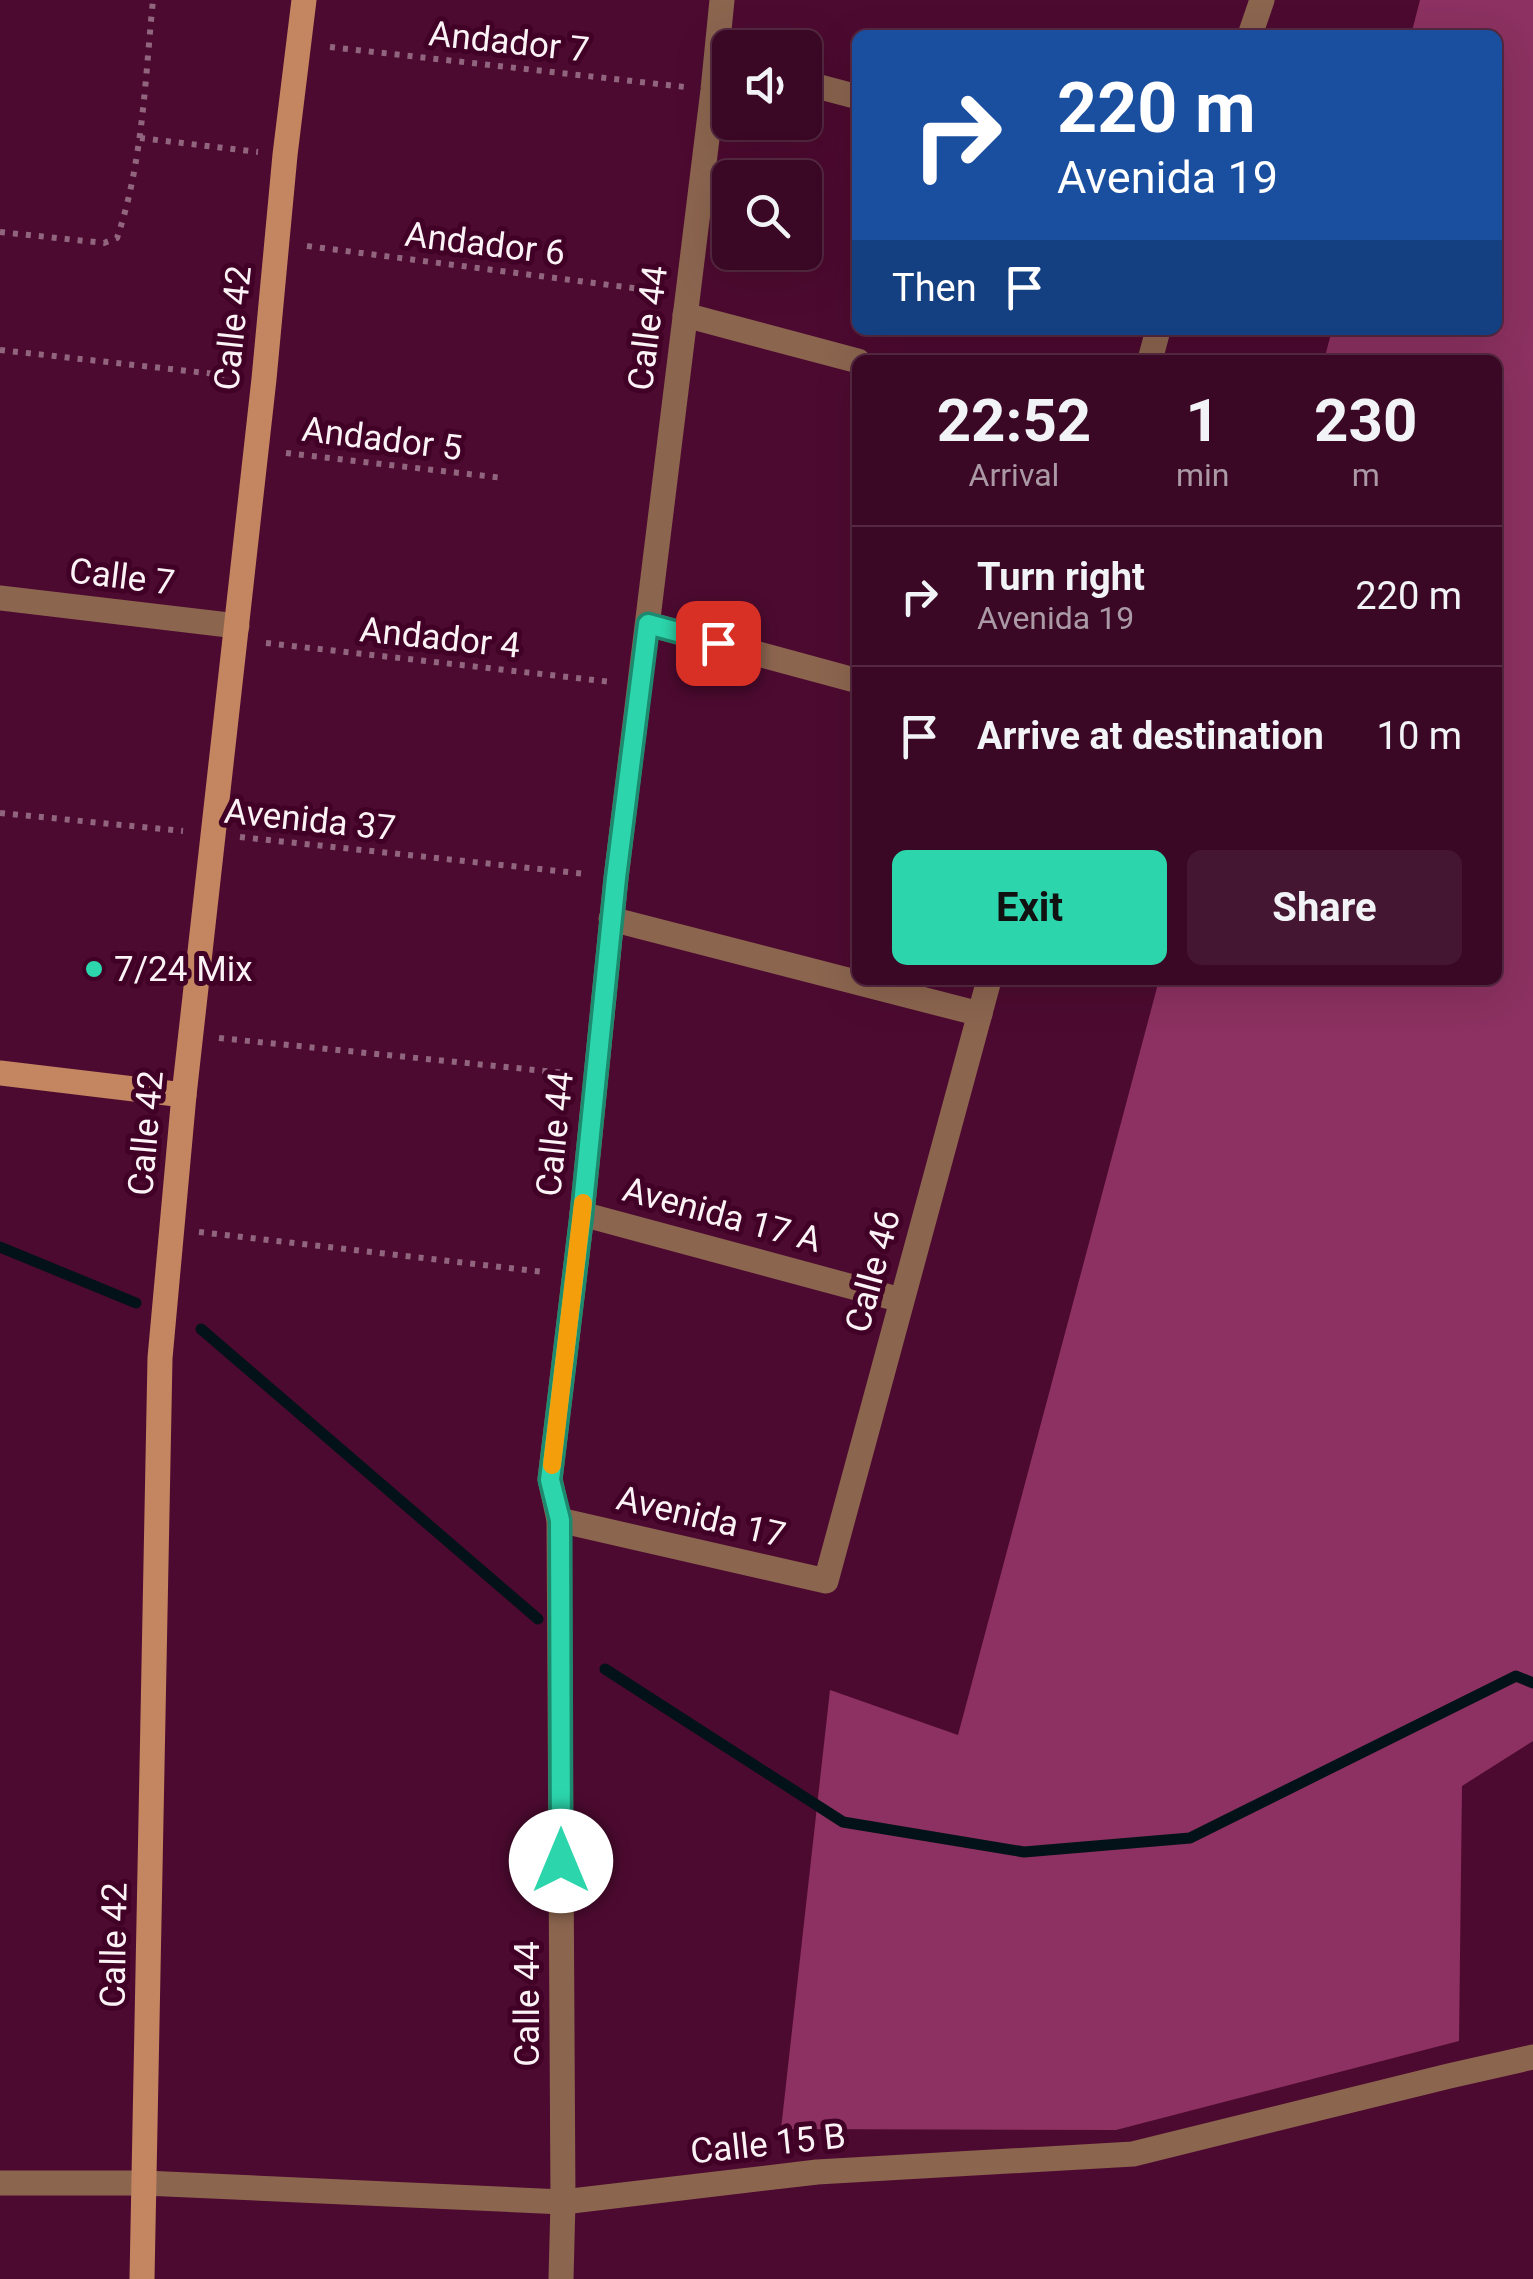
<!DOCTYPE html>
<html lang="en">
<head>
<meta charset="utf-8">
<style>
	:root { --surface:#3a0824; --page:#451631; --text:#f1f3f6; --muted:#ab9aa6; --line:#542941; --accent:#2cd5ab }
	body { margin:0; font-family:Roboto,sans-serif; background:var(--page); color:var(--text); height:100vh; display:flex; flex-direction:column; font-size:38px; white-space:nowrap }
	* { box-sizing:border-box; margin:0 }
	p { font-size:32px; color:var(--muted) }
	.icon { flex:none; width:55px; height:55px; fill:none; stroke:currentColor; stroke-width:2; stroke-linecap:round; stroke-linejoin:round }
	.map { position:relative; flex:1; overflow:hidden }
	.details { position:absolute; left:852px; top:355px; width:650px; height:630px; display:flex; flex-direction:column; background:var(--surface); border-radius:15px; box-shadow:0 10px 40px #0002,0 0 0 2px var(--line) }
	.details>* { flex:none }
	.banner { position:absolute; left:852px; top:30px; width:650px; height:305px; border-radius:15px; box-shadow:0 10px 40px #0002,0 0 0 2px var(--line); background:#1a4fa0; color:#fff; overflow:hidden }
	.fabs { position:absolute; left:712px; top:30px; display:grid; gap:20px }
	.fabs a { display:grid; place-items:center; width:110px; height:110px; border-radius:15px; background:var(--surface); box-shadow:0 10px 40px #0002,0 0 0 2px var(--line); font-size:50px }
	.pin { position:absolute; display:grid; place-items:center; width:85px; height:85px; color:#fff; margin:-42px; border-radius:20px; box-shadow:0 5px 15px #0006 }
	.me { position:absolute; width:110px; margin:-55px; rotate:0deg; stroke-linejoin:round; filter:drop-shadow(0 0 8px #0008) }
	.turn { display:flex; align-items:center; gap:35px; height:210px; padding:0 40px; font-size:45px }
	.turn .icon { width:130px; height:130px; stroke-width:2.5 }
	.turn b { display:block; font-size:70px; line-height:85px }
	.then { display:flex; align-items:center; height:95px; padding:0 40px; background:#0003; gap:20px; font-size:38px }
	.eta { display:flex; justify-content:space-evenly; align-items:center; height:170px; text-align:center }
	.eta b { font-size:60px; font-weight:700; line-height:70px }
	.button { display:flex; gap:20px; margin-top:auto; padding:20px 40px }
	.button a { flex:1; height:115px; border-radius:15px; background:var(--accent); color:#111; font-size:40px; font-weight:700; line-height:115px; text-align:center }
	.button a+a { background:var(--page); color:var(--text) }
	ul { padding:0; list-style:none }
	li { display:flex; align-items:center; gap:30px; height:140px; padding:0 40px; border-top:2px solid var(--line) }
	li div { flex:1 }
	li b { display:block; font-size:38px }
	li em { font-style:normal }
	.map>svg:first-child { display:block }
	.forest { fill:#8c3161 }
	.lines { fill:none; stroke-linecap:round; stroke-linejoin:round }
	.stream { stroke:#031219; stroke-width:11 }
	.path { stroke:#91657e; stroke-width:6; stroke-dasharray:5 8; stroke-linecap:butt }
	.street { stroke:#8c654f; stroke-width:25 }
	.secondary { stroke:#c38661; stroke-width:25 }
	.route-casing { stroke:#1d8a6f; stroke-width:25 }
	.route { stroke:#2cd5ab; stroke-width:18 }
	.slow { stroke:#f59e0b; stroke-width:18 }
	.poi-dot { fill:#2cd5ab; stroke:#410026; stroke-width:4 }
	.labels { text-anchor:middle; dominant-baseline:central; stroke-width:10; stroke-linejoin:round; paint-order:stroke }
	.street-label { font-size:35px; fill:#fbf2f6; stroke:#410026 }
	.poi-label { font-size:35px; fill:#fbf2f6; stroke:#410026; text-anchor:start }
</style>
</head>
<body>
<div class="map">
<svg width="1533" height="2279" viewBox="0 0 1533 2279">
	<rect width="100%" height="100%" fill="#4d0a30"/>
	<!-- forest -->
	<path class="forest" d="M1420 0H1533V1741L1462 1786 1459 2041 1116 2130 781 2129 830 1690 958 1735 1159 980H1498V360H1324L1332 330H1498V35H1411Z"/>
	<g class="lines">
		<!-- stream -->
		<g class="stream">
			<path d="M0 1247 136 1303"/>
			<path d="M201 1329 538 1619"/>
			<path d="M605 1669 843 1822 1024 1852 1190 1838 1516 1676 1533 1683"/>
		</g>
		<!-- path -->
		<g class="path">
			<path d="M330 47 685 87"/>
			<path d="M140 138 258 152"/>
			<path d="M0 232 104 243 117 238C143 162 145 79 153 0"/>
			<path d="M307 246 656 291"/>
			<path d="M0 350 233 376"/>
			<path d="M286 453 503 478"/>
			<path d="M266 643 612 682"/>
			<path d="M0 813 183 831"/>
			<path d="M240 837 586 874"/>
			<path d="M219 1038 565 1073"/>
			<path d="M199 1232 544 1272"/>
		</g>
		<!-- street -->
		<g class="street">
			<path d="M1250 35 1262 0"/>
			<path d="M805 83 858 97"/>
			<path d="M685 315 858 361"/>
			<path d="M1150 360 1158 330"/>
			<path d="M0 598 237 626"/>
			<path d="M648 624 858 681"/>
			<path d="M611 919 980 1014"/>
			<path d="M582 1214 901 1300"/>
			<path d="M559 1520 826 1581 989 980"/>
			<path d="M0 2183H144L563 2202 817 2172 1133 2154 1449 2076 1533 2057"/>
			<path d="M561 2279 563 2202 559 1520 550 1479 582 1214 616 878 713 90 722 0"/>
		</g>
		<!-- secondary -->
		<g class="secondary">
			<path d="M0 1073 184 1095"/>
			<path d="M142 2279 160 1358 184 1095 264 379 285 155 304 0"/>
		</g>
	</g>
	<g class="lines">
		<defs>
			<path id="route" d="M561 1861 560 1520 550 1480 582 1214 616 878 648 624 718 643"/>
		</defs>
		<!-- route casing -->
		<use href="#route" class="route-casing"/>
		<!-- route -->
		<use href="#route" class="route"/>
		<!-- slow -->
		<path class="slow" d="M552 1465 583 1203"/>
	</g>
	<!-- markers -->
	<circle class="poi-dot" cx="94" cy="969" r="10"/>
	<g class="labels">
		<!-- street labels -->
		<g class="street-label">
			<text transform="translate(509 42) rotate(6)">Andador 7</text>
			<text transform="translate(485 244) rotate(7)">Andador 6</text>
			<text transform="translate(233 328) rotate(-84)">Calle 42</text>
			<text transform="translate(648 328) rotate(-83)">Calle 44</text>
			<text transform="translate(382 439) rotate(7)">Andador 5</text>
			<text transform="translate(122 577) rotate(7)">Calle 7</text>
			<text transform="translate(440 638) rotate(6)">Andador 4</text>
			<text transform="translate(310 820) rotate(6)">Avenida 37</text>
			<text transform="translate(146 1133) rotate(-85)">Calle 42</text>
			<text transform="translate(555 1134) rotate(-84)">Calle 44</text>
			<text transform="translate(722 1215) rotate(15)">Avenida 17 A</text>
			<text transform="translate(873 1271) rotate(-75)">Calle 46</text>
			<text transform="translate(701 1517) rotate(13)">Avenida 17</text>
			<text transform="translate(114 1945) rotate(-89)">Calle 42</text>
			<text transform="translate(527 2004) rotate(-90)">Calle 44</text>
			<text transform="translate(768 2144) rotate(-6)">Calle 15 B</text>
		</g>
		<!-- poi labels -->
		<g class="poi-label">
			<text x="114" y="969">7/24 Mix</text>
		</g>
	</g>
</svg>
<div class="fabs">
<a><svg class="icon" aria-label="sound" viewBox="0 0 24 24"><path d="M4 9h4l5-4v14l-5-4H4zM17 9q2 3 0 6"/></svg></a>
<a><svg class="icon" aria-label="search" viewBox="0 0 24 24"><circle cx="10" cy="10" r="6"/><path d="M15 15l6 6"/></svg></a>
</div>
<div class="pin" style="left:718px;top:643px;background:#d93025"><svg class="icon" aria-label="arrive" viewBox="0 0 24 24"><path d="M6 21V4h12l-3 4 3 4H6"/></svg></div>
<svg class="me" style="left:561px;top:1861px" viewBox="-20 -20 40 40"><circle r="19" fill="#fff"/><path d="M0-13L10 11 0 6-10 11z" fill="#2cd5ab"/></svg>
<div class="banner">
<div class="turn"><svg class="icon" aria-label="right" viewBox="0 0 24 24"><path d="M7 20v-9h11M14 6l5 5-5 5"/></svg><div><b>220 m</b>Avenida 19</div></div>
<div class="then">Then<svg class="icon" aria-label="arrive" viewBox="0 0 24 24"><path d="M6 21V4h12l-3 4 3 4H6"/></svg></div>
</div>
<section class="details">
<div class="eta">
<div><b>22:52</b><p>Arrival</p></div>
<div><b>1</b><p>min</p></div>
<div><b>230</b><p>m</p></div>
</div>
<ul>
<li><svg class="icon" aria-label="right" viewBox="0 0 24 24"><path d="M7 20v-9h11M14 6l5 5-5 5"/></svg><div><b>Turn right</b><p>Avenida 19</p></div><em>220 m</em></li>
<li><svg class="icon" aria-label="arrive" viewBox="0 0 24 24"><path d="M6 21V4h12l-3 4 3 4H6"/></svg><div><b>Arrive at destination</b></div><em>10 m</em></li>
</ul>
<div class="button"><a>Exit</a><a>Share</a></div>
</section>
</div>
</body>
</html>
